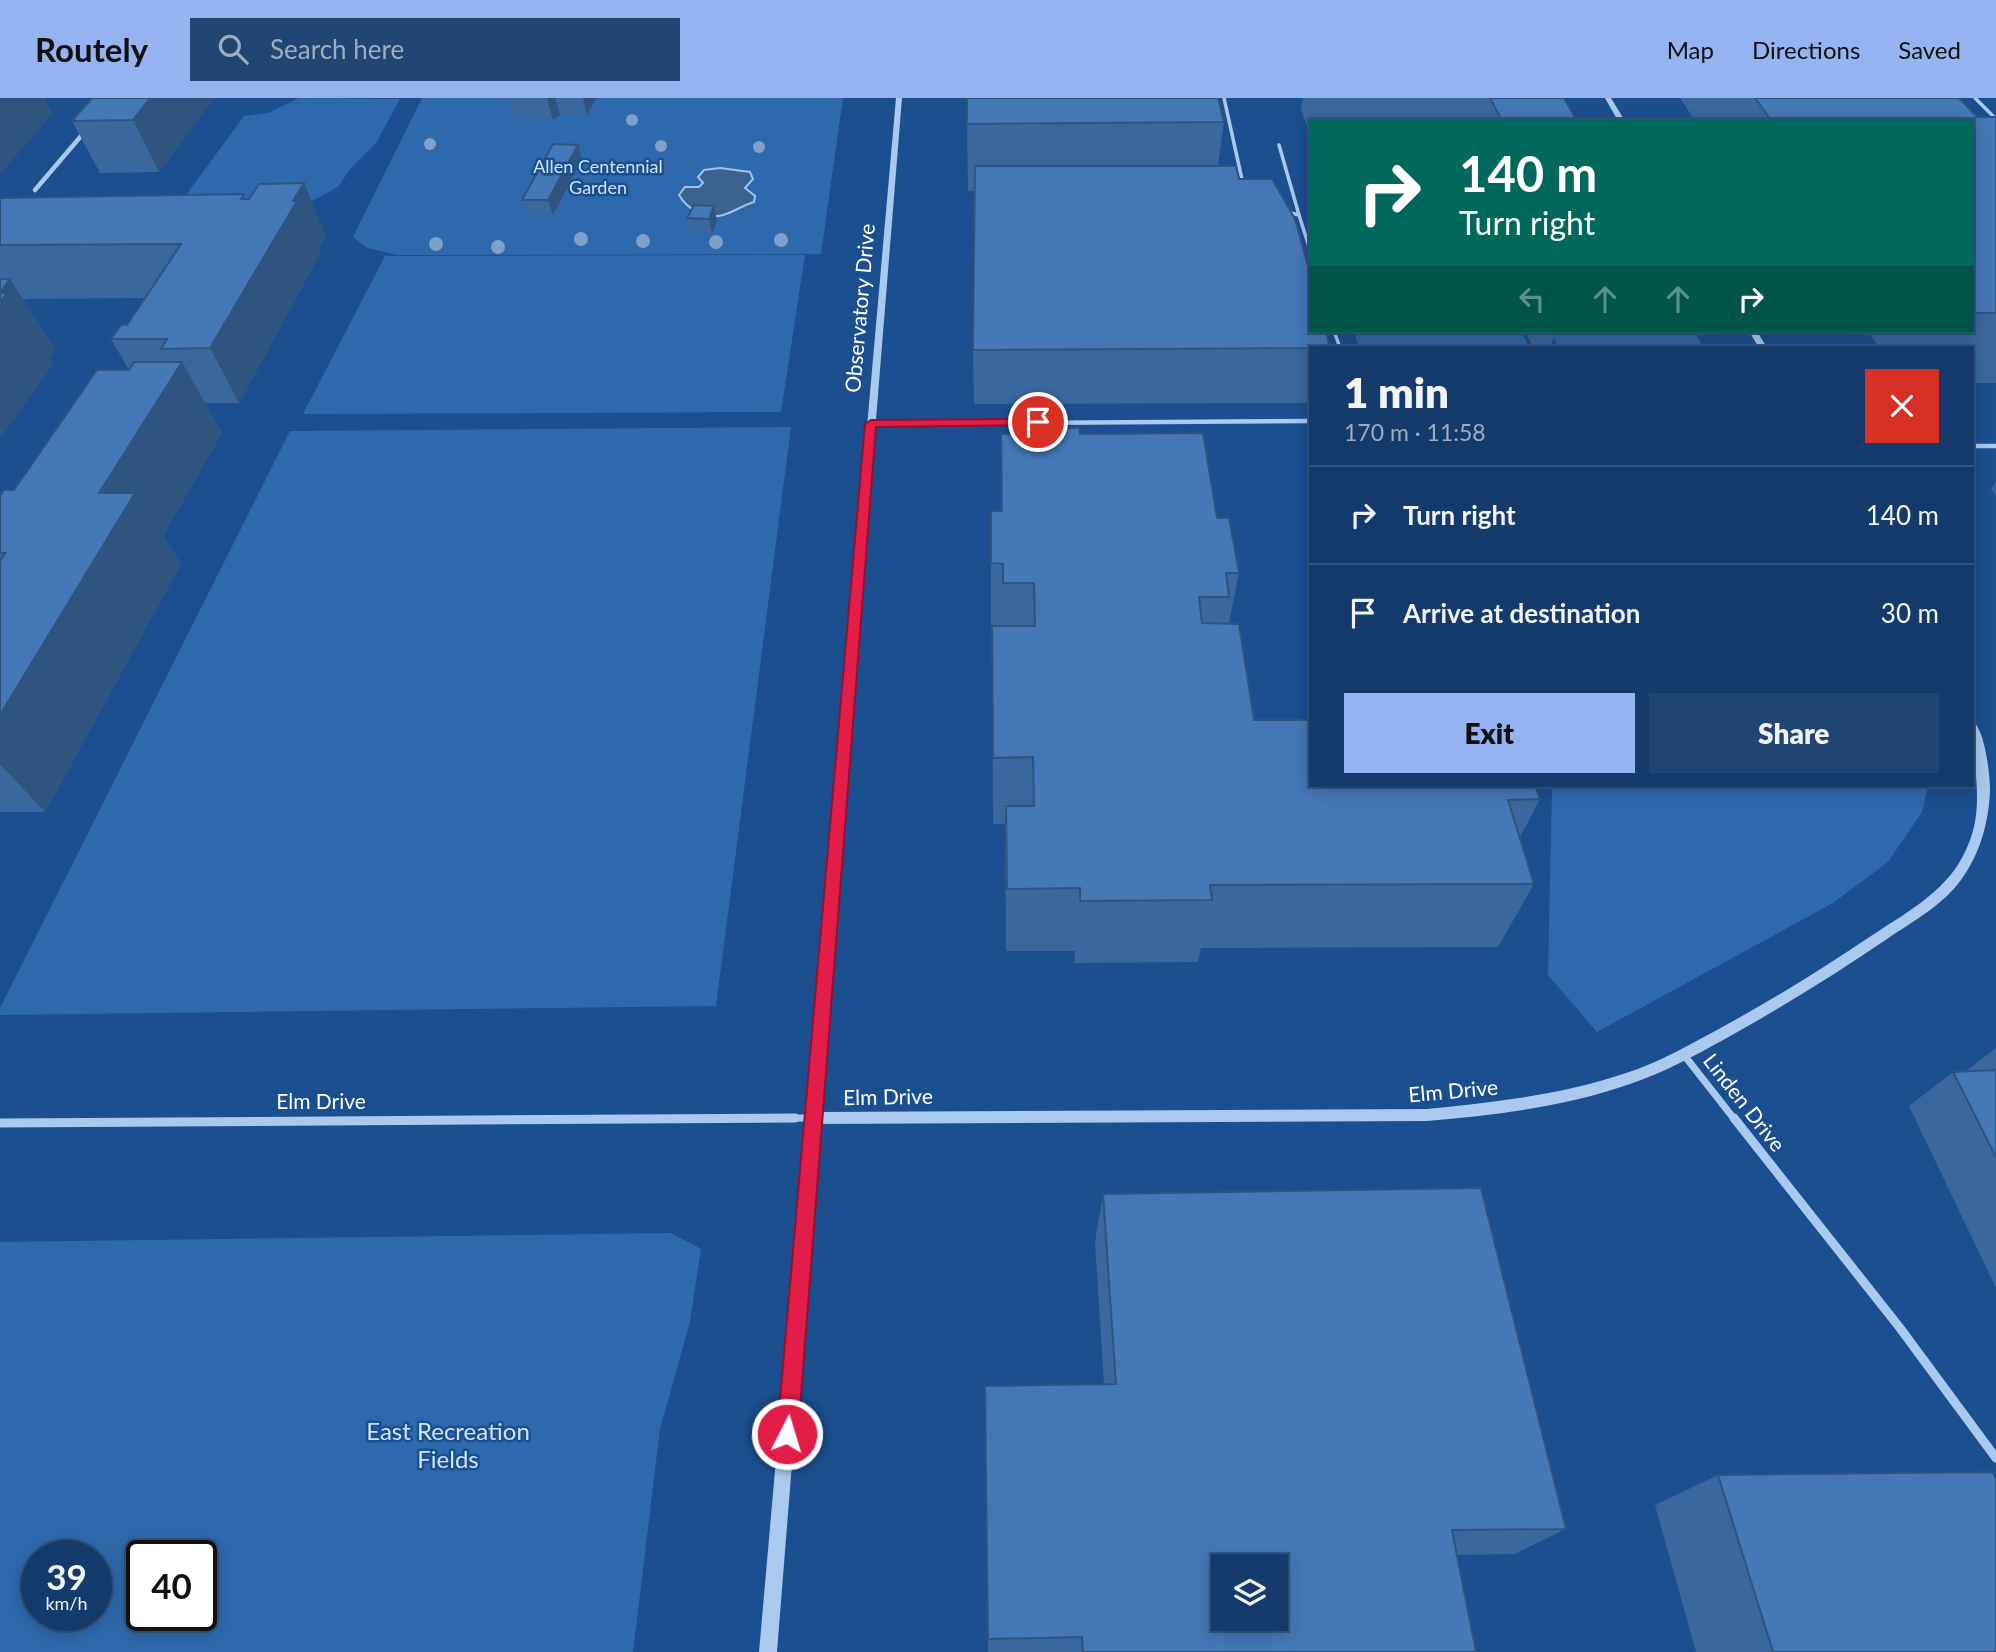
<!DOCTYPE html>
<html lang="en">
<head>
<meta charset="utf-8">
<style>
	:root { --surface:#143b6b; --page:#214673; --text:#f1f3f6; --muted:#9dadc1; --line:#33557e; --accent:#95b2f1 }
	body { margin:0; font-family:Lato,sans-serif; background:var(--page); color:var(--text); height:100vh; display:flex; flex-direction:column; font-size:26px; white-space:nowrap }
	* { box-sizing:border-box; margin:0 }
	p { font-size:23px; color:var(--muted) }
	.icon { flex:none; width:38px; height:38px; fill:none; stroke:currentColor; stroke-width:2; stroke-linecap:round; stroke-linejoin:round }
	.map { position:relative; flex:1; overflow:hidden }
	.sheet { position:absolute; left:1309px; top:248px; width:665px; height:441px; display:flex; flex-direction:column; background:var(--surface); border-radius:0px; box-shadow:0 4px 18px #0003,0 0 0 2px var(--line) }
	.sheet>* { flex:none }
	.banner { position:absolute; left:1309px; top:21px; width:665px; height:214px; border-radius:0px; box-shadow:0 4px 18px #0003,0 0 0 2px var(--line); background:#00695c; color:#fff; overflow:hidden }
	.fabs { position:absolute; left:1211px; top:1456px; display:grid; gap:14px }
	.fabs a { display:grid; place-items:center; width:77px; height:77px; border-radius:0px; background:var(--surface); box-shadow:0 4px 18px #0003,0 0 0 2px var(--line); font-size:35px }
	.speed { position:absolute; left:21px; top:1442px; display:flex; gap:14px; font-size:35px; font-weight:700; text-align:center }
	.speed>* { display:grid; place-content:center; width:91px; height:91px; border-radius:50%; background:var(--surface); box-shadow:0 4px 18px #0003,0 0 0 2px var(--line); line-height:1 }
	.speed small { font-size:18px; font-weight:400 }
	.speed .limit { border:4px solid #111; border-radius:10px; background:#fff; color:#111 }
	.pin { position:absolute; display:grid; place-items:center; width:60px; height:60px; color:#fff; margin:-30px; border:4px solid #fff; border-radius:50%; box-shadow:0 2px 7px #0007 }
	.me { position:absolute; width:77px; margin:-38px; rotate:5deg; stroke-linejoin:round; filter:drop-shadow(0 0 5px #0008) }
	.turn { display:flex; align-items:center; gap:24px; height:147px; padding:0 35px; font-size:32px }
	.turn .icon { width:91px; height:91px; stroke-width:2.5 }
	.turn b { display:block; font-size:49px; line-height:60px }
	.lanes { display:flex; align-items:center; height:66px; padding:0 35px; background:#0003; justify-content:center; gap:35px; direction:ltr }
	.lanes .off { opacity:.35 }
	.round { display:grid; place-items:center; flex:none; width:74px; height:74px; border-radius:0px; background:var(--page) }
	.head { display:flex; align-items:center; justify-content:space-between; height:119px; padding:0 35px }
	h1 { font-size:42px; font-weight:800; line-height:52px }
	.action { display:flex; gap:14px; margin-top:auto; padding:14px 35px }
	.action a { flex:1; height:80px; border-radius:0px; background:var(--accent); color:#111; font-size:28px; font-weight:800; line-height:80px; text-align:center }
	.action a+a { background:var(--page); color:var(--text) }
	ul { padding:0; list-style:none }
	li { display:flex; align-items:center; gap:21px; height:98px; padding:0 35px; border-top:2px solid var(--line) }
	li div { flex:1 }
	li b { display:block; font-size:26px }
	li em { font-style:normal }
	header { display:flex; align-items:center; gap:42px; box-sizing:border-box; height:98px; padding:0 35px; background:var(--accent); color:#111 }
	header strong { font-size:33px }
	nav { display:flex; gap:38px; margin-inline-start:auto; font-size:24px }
	.search { width:490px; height:63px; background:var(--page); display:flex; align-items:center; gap:18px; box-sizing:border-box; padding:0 24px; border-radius:0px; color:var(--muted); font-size:26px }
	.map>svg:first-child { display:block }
	.green { fill:#2e69ad; fill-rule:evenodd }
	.water { fill:#3c6290; stroke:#9cc4f0; stroke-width:2 }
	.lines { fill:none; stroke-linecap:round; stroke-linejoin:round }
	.service-far1 { stroke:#a9c9ee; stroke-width:3.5 }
	.service { stroke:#a9c9ee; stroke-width:4.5 }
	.minor-far2 { stroke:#a9c9ee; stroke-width:4.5 }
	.minor-far1 { stroke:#a9c9ee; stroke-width:7 }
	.minor { stroke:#a9c9ee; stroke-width:9 }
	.tertiary { fill:#a9c9ee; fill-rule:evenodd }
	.tree { fill:#7ea0ca }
	.wall { fill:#3a679d }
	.shaded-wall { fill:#305480 }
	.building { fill:#4478b7; stroke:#305480; stroke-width:2; fill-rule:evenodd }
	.route { fill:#e11d48; stroke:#92132f; stroke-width:2 }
	.labels { text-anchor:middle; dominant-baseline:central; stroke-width:5; stroke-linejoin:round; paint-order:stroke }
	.far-park-label { font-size:18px; fill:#cfe3fa; stroke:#1b4f8f }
	.street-label { font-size:21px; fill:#fff; stroke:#1b4f8f }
	.near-park-label { font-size:24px; fill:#cfe3fa; stroke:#1b4f8f }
</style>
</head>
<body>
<header>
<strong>Routely</strong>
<div class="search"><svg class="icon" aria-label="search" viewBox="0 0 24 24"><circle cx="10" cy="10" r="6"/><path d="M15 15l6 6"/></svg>Search here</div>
<nav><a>Map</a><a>Directions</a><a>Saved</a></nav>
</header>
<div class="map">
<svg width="1996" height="1554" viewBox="0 0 1996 1554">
	<rect width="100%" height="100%" fill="#1b4f8f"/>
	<!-- green -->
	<g class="green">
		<path d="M299 0 400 1 376 45 351 70 338 89 312 103 285 107 178 108 244 18 268 15Z"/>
		<path d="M422 0H843L821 156 398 157 367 150 353 139Z"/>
		<path d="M805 157 781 314 303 316 385 158Z"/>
		<path d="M1354 233H1521L1529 249H1558L1551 233H1694L1704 250H1359Z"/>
		<path d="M791 329 716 908 0 917V910L290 333Z"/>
		<path d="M1552 688H1928L1922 714 1888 764 1833 805 1597 934 1548 877Z"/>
		<path d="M671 1135 701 1151 690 1224 660 1331 633 1554H0V1144ZM37 1458H96V1517H37ZM142 1458H201V1517H142Z"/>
	</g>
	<!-- water -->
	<path class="water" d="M720 70 750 74 753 81 745 90 755 98 754 104C743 107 734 114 723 117 706 122 687 111 679 97L685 89H699L703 85 698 79 704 72Z"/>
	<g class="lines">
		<!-- service-far1 -->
		<g class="service-far1">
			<path d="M1224 0 1243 86"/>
			<path d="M1975 0 1996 21"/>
			<path d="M1279 47 1299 117"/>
			<path d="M1287 114 1299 117 1311 155"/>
			<path d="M1334 233 1340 250"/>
		</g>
		<!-- service -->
		<g class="service">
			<path d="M871 326 1311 323"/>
			<path d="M1972 348H1996"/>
		</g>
		<!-- minor-far2 -->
		<path class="minor-far2" d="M35 92 87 31"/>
		<!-- minor-far1 -->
		<g class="minor-far1">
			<path d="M1684 957 1735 1022"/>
			<path d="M511 1022 813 1020"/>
		</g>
		<!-- minor -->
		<g class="minor">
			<path d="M1734 1020 1900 1230 1996 1360"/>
			<path d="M0 1025 795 1020"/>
		</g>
		<!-- tertiary -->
		<g class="tertiary">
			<path d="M896 0H902L820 1014 1427 1011C1494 1004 1562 997 1626 975 1658 965 1687 948 1717 932 1770 903 1821 872 1871 838 1904 816 1944 795 1963 758 1988 711 1972 672 1972 623 1985 630 1990 677 1990 692 1989 724 1980 756 1961 782 1943 807 1912 824 1887 841 1834 877 1781 910 1725 941 1694 958 1663 975 1630 986 1565 1009 1495 1017 1427 1023L819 1026 777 1554H759Z"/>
			<path d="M1605 0H1611L1625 23H1618Z"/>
			<path d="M1749 233H1757L1767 250H1759Z"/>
		</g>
	</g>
	<!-- trees -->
	<g class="tree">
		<circle cx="632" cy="22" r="6"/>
		<circle cx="430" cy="46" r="6"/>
		<circle cx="661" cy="48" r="6"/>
		<circle cx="759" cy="49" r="6"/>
		<circle cx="581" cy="141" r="7"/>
		<circle cx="781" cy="142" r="7"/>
		<circle cx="643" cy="143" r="7"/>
		<circle cx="716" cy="144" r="7"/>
		<circle cx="436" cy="146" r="7"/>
		<circle cx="498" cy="149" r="7"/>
	</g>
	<!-- wall -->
	<g class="wall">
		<path d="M92 0H214L159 74 100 75 72 23Z"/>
		<path d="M508 0H596L587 17H560L553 22 513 21Z"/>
		<path d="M1303 0H1564L1577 23H1311V40L1301 11Z"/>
		<path d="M1680 0H1959L1977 19H1995L1996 16V285H1972V250H1880L1867 233H1972V23H1695Z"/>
		<path d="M1224 24 1218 68 1239 81 1311 250V305L974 306 973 252 975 93H968L967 26Z"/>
		<path d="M582 61 553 117 526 116 522 102Z"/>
		<path d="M0 100 246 101 326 138 318 152 320 156 239 305H205L222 335 163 438 181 466 45 714H0V398L14 392 129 272 111 241 127 227 145 200 23 201 55 251 49 260 53 266 0 340Z"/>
		<path d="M714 108 717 123 712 136 690 135 687 120Z"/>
		<path d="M1525 233H1557L1551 247H1532Z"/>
		<path d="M1001 336H1080L1217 420 1239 475 1229 525 1254 622 1540 701 1520 739 1534 786 1498 849 1201 850 1198 864 1074 865 1075 853H1006L1005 726H993L992 536H991V413H1001Z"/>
		<path d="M1996 384V398L1991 391Z"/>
		<path d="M1996 950V1190L1909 1008 1953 974 1966 973Z"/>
		<path d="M1103 1096 1566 1431 1515 1456 1457 1457 1476 1554H988V1541L1104 1286 1095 1144Z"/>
		<path d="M1718 1377 1996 1554H1696L1655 1407Z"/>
	</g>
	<!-- shaded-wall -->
	<g class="shaded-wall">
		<path d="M0 0H44L53 16 0 76Z"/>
		<path d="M150 0H214L159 74 133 22Z"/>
		<path d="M547 0H555L560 17 553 22Z"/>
		<path d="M583 0H596L587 17Z"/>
		<path d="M578 47 582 61 553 117 548 102Z"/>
		<path d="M304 85 326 138 318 152 320 156 239 305 210 250Z"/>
		<path d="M714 108 717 123 712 136 709 121Z"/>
		<path d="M10 181 55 251 49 260 53 266 0 340V194Z"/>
		<path d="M182 264 222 335 163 438 181 466 45 714 0 666V617L99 395Z"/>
	</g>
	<!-- building -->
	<g class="building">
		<path d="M92 0H150L133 22 72 23Z"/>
		<path d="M967 0H1218L1224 24 967 26Z"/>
		<path d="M1490 0H1564L1577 23H1502Z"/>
		<path d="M1755 0H1959L1977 19H1996V215H1972V23H1786L1771 22Z"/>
		<path d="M553 46 578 47 548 102H522Z"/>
		<path d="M975 68H1236L1239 81H1272L1295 121 1311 179V233H1326L1330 250 973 252Z"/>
		<path d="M304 85 293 103H297L210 250 161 251 167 241H111L121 227H127L181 146 0 147V100L244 96 241 101H249L259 86Z"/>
		<path d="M694 107 714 108 709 121 687 120Z"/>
		<path d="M0 181H10L0 194Z"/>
		<path d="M0 195H7L0 204Z"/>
		<path d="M134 264H182L99 395H135L0 617V463L5 455H0V398L4 392H14L97 272H129Z"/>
		<path d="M1019 330H1079L1080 336 1203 335 1217 420H1229L1239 475H1226L1229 499H1199L1202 525 1239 526 1254 622H1311V688H1535L1540 701 1508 702 1534 786 1210 787 1212 802 1080 803V790L1007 791 1006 708H1034L1033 659 993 660 992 528H1035L1034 485H1003V466L991 465V413H1002L1001 336H1019Z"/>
		<path d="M1996 972V1059L1953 974Z"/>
		<path d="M1481 1090 1566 1431 1452 1432 1476 1554H1083L1082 1539 988 1541 985 1288 1116 1286 1103 1096ZM1223 1468H1276V1521H1223Z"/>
		<path d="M1993 1374 1996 1381V1554H1773L1718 1377Z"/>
	</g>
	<!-- route -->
	<path class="route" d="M1038 321 1044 324 1042 327 876 329 798 1336 795 1344 787 1347 780 1344 777 1336 865 326 871 322Z"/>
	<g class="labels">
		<!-- far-park labels -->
		<g class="far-park-label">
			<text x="598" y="68">Allen Centennial<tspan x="598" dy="21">Garden</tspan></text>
		</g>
		<!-- street labels -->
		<g class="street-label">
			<text transform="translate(859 210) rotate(-85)">Observatory Drive</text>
			<text transform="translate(1453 992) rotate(-5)">Elm Drive</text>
			<text transform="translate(888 998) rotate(-1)">Elm Drive</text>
			<text x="321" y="1002">Elm Drive</text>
			<text transform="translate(1745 1004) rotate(52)">Linden Drive</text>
		</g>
		<!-- near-park labels -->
		<g class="near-park-label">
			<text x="448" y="1332">East Recreation<tspan x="448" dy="28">Fields</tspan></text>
		</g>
	</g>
</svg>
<div class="fabs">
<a><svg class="icon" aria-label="layers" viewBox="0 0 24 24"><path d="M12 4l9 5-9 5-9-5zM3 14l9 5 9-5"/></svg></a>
</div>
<div class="speed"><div>39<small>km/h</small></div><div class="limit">40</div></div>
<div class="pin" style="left:1038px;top:324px;background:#d93025"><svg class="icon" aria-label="arrive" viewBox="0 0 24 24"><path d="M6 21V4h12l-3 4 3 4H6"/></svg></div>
<svg class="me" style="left:787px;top:1336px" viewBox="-20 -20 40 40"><circle r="17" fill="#e11d48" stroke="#fff" stroke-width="3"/><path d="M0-11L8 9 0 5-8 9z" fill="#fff"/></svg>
<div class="banner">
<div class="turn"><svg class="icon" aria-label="right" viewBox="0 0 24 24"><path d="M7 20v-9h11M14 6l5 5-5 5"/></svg><div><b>140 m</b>Turn right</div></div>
<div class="lanes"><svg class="icon off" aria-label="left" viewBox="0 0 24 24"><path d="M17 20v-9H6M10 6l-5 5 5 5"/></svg><svg class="icon off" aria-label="ahead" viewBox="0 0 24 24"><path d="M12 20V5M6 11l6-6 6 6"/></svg><svg class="icon off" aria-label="ahead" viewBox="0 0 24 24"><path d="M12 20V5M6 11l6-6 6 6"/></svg><svg class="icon" aria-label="right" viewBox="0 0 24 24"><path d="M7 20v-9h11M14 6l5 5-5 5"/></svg></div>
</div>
<section class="sheet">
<div class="head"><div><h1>1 min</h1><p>170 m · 11:58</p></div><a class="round" style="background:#d93025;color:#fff"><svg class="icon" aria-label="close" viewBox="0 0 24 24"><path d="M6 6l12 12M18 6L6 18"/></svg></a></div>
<ul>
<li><svg class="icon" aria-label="right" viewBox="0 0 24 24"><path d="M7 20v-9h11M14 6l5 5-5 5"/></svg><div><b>Turn right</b></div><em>140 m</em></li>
<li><svg class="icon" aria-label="arrive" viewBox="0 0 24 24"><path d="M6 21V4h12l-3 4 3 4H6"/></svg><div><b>Arrive at destination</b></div><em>30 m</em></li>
</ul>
<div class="action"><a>Exit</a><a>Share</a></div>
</section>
</div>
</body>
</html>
